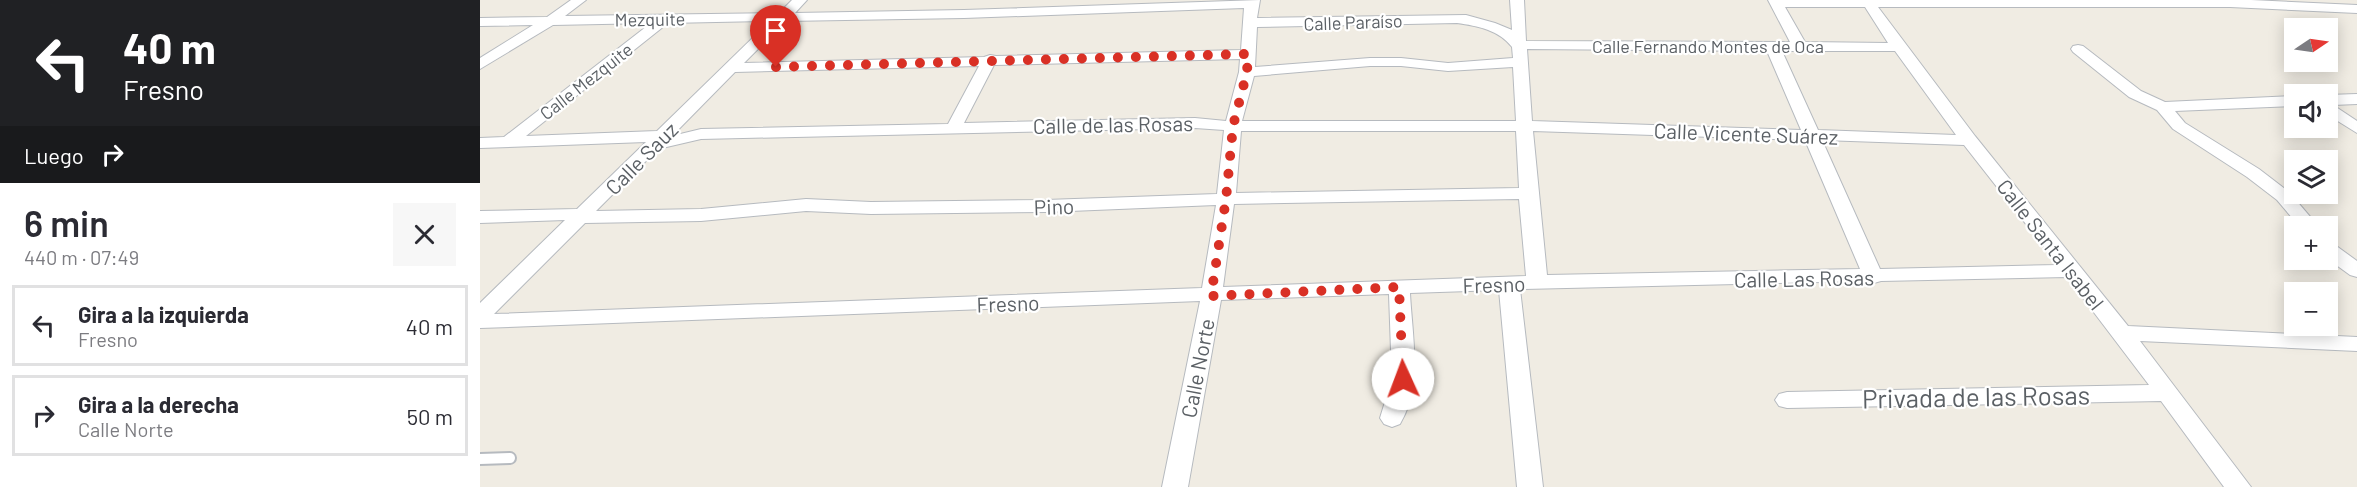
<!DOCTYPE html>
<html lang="es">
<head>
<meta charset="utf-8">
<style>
	:root { --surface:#fff; --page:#f7f7f7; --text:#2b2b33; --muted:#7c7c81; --line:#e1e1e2 }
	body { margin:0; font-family:Barlow,sans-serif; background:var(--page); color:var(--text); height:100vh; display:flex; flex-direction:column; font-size:22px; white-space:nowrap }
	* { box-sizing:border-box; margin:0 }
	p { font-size:20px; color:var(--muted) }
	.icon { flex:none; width:33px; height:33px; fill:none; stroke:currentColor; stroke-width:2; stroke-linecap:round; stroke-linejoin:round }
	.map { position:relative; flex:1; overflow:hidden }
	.panel { display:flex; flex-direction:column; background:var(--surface); width:480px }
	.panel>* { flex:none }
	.top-card { background:#202124; color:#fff; overflow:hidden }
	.needle { width:39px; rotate:77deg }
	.fabs { position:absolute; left:1804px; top:18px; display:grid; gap:12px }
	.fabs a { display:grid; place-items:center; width:54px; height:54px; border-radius:0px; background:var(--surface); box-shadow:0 3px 15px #0003; font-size:30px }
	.pin { position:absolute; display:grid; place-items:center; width:51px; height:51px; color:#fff; margin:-62px -26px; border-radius:50% 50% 50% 0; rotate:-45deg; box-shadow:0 0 6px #0007 }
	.pin .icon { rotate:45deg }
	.me { position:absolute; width:66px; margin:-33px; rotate:358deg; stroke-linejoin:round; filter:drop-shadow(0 0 4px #0008) }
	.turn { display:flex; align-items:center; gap:21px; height:126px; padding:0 24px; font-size:27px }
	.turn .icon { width:78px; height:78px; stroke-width:2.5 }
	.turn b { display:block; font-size:42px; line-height:51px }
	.then { display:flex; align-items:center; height:57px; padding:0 24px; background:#0003; gap:12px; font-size:22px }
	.round { display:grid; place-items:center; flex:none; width:63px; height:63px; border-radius:0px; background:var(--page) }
	.headline { display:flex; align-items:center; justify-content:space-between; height:102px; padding:0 24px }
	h1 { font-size:36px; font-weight:600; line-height:45px }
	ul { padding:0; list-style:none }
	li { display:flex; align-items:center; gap:18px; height:81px; margin:0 12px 9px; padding:0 12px; border:3px solid var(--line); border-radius:0px }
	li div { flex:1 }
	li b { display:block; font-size:22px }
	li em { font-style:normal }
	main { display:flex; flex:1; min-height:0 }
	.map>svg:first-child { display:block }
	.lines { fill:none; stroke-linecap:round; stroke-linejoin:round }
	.lane-casing { stroke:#b6babf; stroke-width:14 }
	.street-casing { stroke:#b6babf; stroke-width:2 }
	.lane { stroke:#fff; stroke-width:10 }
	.street { fill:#fff; fill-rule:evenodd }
	.route { stroke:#d93025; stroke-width:10; stroke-dasharray:0 18 }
	.labels { text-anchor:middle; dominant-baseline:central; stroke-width:4.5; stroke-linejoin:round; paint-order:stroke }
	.far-street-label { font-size:18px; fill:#5b6065; stroke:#fff }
	.street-label { font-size:21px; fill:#5b6065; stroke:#fff }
	.near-street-label { font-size:26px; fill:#5b6065; stroke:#fff }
</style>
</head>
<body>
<main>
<section class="panel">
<div class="top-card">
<div class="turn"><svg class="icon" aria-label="left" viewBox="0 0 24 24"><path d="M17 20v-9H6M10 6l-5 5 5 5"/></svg><div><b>40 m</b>Fresno</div></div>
<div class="then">Luego<svg class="icon" aria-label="right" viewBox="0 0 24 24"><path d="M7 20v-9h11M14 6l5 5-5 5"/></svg></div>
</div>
<div class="headline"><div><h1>6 min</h1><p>440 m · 07:49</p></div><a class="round"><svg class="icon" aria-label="close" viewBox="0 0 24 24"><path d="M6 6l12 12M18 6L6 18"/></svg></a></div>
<ul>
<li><svg class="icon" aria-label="left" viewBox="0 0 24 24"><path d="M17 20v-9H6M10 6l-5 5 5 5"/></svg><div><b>Gira a la izquierda</b><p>Fresno</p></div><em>40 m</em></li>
<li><svg class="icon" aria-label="right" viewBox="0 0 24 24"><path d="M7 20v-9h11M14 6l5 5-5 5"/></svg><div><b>Gira a la derecha</b><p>Calle Norte</p></div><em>50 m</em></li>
</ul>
</section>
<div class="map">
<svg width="1877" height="487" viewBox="0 0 1877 487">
	<rect width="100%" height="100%" fill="#f0ece3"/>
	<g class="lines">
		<defs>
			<path id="lane" d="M0 459 30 458"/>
			<g id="street">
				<path d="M91 0H106L85 16 299 13 312 0H327L315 13 484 10 780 0 777 18 986 15 1015 23 1032 30 1030 0H1044L1046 41 1310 42 1288 0H1771L1877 5V13L1750 7H1398L1495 136 1648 326 1877 337V351L1660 341 1771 487H1744L1681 401 1307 408 1299 406 1295 400 1299 394 1307 392 1669 385 1587 277 1401 281 1394 283 1387 281 1040 289 1063 487H1037L1019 290 930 293C932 335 943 386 920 424L912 427 904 424 900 418 912 379 909 294 741 300 708 487H682L720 301 0 328V303L85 220 0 223V211L97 209 166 142 0 148V138L24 137 171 23 73 25 0 69V58L53 25 0 26V18L67 17ZM1305 7H1385L1408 43 1325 42ZM764 8 761 50 516 56 510 55 504 57 264 63 306 21 484 18ZM290 21 177 131 46 136 188 23ZM977 23C998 26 1019 30 1032 47L1033 58 968 63 921 58H890L775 67 777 27ZM1047 49 1287 51 1321 130 1052 121ZM1302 51H1415L1476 135 1338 130ZM760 59 759 72 746 121 715 118 484 123 514 65ZM499 66 468 124 221 129 192 136 255 72ZM890 66H921L968 71 1033 67 1036 121H762L774 76ZM715 128 744 130 737 194 566 200 391 202 326 199 221 209 116 211 178 149 221 139ZM761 131H1036L1039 188 756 193ZM1053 131 1325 140 1380 269 1067 275ZM1342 140 1484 145 1578 265 1400 269ZM1039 199 1046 276 743 287 754 204ZM736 205 722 288 14 314 105 223 221 221 326 211 391 214 566 212Z"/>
				<path d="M1598 45 1603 46 1661 91 1685 102 1815 96V106L1695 111 1705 123 1779 169 1809 192 1838 226H1819L1797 200 1767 177 1693 129 1677 110 1649 97 1593 52 1591 49 1593 46Z"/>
				<path d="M1877 94V104L1853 105 1877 121V133L1848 115V95Z"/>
				<path d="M1848 243 1855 245 1877 261V277L1870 275 1848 259Z"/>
			</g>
		</defs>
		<!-- lane casing -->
		<use href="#lane" class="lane-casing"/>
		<!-- street casing -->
		<use href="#street" class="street-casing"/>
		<!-- lane -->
		<use href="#lane" class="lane"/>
		<!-- street -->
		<use href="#street" class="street"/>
	</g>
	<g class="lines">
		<!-- route -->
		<path class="route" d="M296 67 768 54 767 72 753 126 746 199 731 296 919 287 923 379"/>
	</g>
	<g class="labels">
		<!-- far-street labels -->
		<g class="far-street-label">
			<text transform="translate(170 19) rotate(-1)">Mezquite</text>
			<text transform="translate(873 22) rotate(-2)">Calle Paraíso</text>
			<text x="1228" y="46">Calle Fernando Montes de Oca</text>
			<text transform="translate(106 81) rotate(-38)">Calle Mezquite</text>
		</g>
		<!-- street labels -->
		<g class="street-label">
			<text transform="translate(633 124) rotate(-1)">Calle de las Rosas</text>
			<text transform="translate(1266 133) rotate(2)">Calle Vicente Suárez</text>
			<text transform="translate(161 158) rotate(-45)">Calle Sauz</text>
			<text transform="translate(574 206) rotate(-2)">Pino</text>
			<text transform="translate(1571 244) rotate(52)">Calle Santa Isabel</text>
			<text transform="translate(1324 278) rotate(-1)">Calle Las Rosas</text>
			<text transform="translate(1014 284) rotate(-2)">Fresno</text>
			<text transform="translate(528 303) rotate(-2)">Fresno</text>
			<text transform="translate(717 368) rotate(-79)">Calle Norte</text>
		</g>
		<!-- near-street labels -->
		<g class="near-street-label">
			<text transform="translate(1496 396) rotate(-1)">Privada de las Rosas</text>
		</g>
	</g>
</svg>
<div class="fabs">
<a><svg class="needle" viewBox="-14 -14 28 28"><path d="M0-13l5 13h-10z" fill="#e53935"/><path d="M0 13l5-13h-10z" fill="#7c7c81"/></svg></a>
<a><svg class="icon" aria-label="sound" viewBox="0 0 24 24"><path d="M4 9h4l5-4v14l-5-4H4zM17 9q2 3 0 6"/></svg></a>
<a><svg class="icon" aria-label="layers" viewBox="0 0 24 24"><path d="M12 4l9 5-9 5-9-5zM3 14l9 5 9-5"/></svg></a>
<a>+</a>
<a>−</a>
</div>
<div class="pin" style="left:296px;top:67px;background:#d93025"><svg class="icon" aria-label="arrive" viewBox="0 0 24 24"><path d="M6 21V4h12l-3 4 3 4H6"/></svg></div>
<svg class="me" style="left:923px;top:379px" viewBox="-20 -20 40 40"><circle r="19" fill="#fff"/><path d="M0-13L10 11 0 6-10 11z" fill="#d93025"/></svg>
</div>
</main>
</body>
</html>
